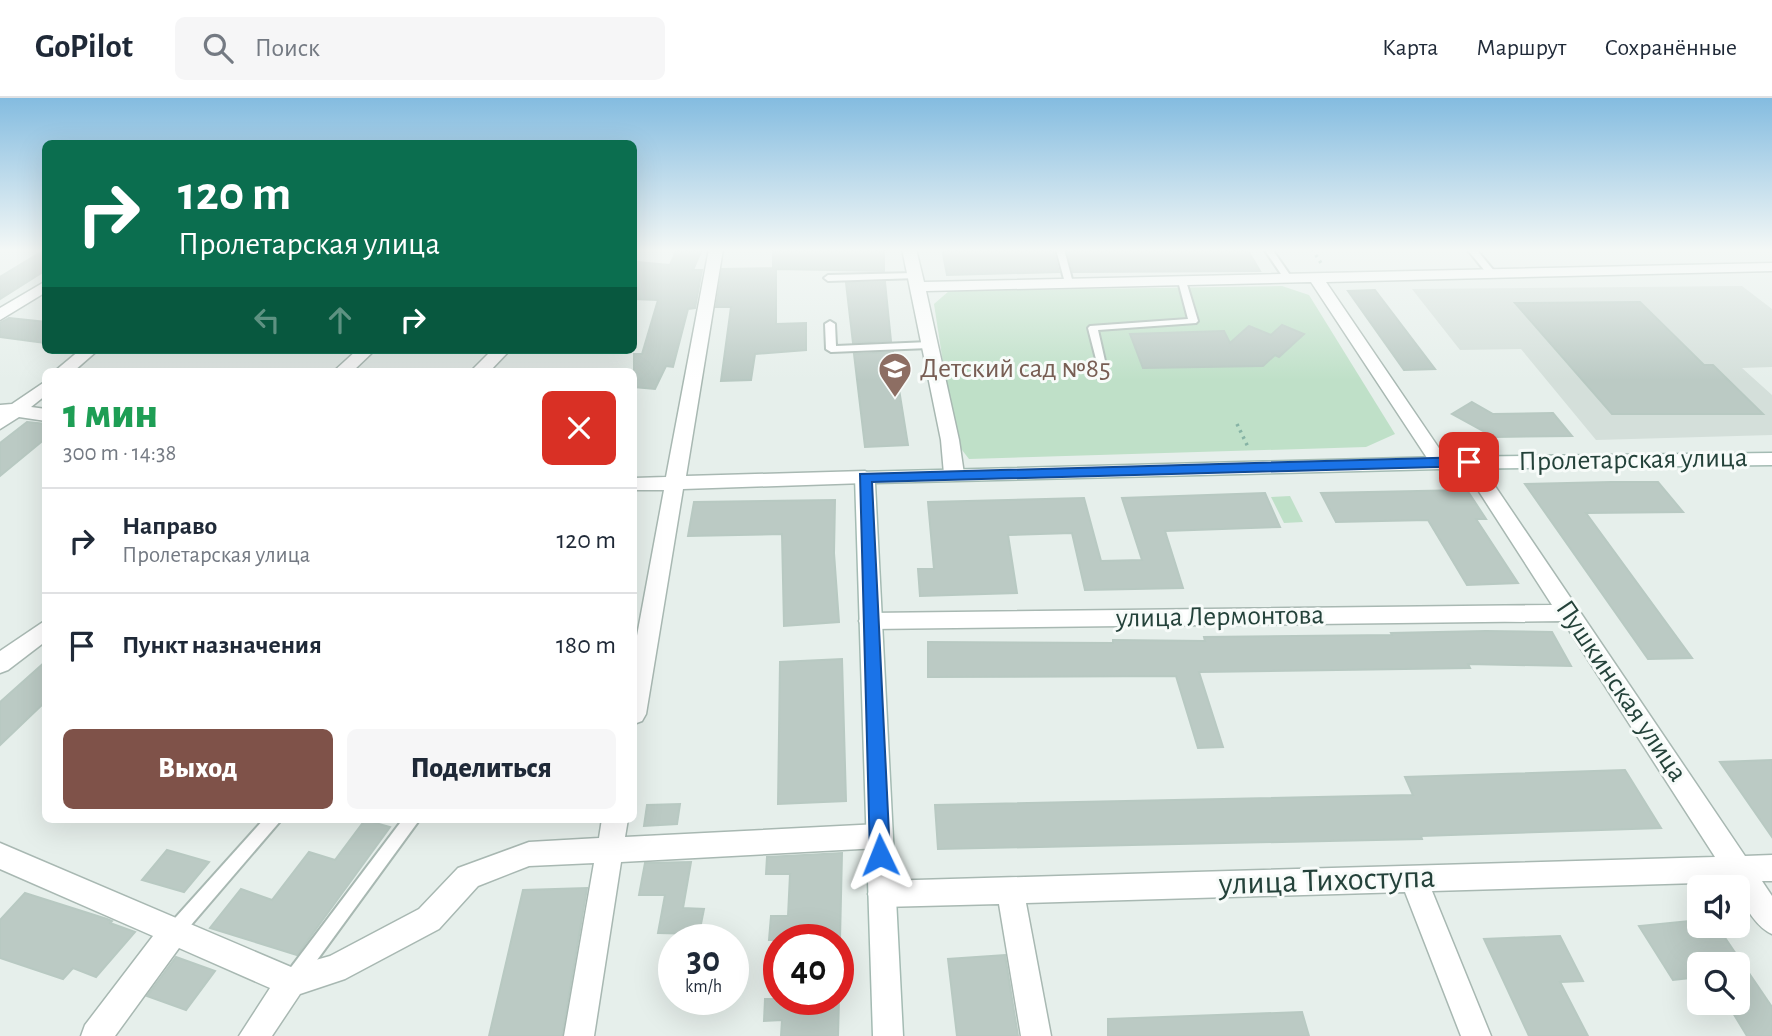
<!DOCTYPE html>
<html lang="ru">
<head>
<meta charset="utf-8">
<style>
	:root { --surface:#fff; --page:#f6f6f7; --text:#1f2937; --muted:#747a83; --line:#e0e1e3; --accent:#7f5249 }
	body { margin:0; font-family:"Alegreya Sans",sans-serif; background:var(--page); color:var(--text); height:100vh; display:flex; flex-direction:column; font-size:26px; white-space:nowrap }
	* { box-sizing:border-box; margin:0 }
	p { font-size:23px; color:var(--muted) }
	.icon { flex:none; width:38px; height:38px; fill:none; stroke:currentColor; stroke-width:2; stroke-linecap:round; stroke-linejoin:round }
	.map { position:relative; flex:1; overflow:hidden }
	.drawer { position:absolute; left:42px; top:270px; width:595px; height:455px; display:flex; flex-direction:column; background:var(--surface); border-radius:10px; box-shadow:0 7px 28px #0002 }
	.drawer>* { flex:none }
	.guide { position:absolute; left:42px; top:42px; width:595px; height:214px; border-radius:10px; box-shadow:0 7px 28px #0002; background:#0b6e4f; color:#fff; overflow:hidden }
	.tools { position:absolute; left:1687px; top:777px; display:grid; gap:14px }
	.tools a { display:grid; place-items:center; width:63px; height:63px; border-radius:10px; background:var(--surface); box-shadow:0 7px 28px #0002; font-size:35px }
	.speed { position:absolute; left:658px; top:826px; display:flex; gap:14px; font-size:35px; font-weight:700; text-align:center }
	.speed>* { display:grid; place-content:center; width:91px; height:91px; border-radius:50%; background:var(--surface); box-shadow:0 7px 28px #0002; line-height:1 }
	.speed small { font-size:18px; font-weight:400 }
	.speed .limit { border:10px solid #d22; background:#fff; color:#111 }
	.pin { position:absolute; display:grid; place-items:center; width:60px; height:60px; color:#fff; margin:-30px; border-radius:14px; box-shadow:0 4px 10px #0006 }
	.me { position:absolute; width:77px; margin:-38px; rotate:358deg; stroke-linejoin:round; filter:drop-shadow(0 0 5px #0008) }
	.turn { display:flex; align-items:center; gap:24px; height:147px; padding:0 21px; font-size:32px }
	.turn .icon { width:91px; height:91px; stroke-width:2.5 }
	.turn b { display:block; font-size:49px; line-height:60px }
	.lanes { display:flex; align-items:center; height:66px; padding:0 21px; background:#0003; justify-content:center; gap:35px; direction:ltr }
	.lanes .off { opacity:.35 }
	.round { display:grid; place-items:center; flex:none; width:74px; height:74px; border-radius:10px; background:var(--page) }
	.head { display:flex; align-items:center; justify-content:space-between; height:119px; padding:0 21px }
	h1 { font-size:42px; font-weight:800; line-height:52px; color:#1e9e55 }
	.cta { display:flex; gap:14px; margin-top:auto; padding:14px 21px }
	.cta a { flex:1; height:80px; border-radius:10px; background:var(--accent); color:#fff; font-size:28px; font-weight:800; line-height:80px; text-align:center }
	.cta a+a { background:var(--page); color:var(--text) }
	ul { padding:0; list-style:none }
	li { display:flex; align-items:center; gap:21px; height:105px; padding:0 21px; border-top:2px solid var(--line) }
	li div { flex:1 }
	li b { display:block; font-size:26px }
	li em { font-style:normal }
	header { display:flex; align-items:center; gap:42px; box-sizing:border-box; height:98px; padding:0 35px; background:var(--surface); border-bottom:2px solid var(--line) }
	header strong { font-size:33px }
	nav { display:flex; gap:38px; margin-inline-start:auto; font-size:24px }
	.search { width:490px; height:63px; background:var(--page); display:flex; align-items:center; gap:18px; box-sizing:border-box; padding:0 24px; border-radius:10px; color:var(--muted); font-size:26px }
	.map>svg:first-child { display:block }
	.built { fill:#d4dfda }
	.green { fill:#bfe0c8 }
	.building { fill:#bbcac4; stroke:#b8c9c2; stroke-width:2 }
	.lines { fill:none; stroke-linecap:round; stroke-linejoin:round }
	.lane-casing { stroke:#a8b8b2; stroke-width:4 }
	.street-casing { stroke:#a8b8b2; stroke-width:3 }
	.secondary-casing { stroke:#a4bbb3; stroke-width:3 }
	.path { stroke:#86b3a5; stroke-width:3.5; stroke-dasharray:2.5 4.5; stroke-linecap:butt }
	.lane { fill:#fff; fill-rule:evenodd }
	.street { fill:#fff; fill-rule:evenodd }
	.secondary { fill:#fff; fill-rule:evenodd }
	.route { fill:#1a73e8; stroke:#114b97; stroke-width:2 }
	.labels { text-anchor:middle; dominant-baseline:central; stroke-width:6; stroke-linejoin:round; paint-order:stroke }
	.education-label { font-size:28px; fill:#785e54; stroke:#f7fbf9; text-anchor:start }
	.street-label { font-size:28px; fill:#24423a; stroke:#f7fbf9 }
	.near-street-label { font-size:33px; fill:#24423a; stroke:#f7fbf9 }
</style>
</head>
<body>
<header>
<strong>GoPilot</strong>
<div class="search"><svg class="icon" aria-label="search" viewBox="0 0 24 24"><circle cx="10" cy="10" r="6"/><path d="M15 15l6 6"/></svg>Поиск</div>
<nav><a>Карта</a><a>Маршрут</a><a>Сохранённые</a></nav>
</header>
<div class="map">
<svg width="1772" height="938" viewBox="0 0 1772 938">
	<rect width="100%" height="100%" fill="#e6efeb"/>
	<!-- built -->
	<path class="built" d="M1742 188 1772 211V269L1742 270 1772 297V337L1596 342 1521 251 1460 252 1412 191Z"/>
	<!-- green -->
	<g class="green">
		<path d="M1282 188 1309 197 1395 336 1366 349 969 361 955 343 934 206 949 193Z"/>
		<path d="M1290 398 1303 424 1284 425 1271 399Z"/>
	</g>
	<!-- building -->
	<g class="building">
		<path d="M46 151V172L0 201V179Z"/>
		<path d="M677 151H702L693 172H702L695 210 688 211 673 269 666 268 655 291 634 289V256H642L658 202 634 201V172L638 164 670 167Z"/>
		<path d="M773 151H884V173L776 171V226L806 225V252L755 256 751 282 721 283 731 209H716L722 171 773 170Z"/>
		<path d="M942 151 1053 152 1059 174 947 177Z"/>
		<path d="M1067 151H1247L1260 173 1073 174Z"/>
		<path d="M885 184 891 243 853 245 846 185Z"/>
		<path d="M1375 192 1435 271 1404 272 1348 193Z"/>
		<path d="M1640 204 1704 267H1713L1763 316H1612L1515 205Z"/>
		<path d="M9 220 46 224V245L0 239V225Z"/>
		<path d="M1282 227 1304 236 1279 259 1275 257 1263 268 1143 270 1130 236 1224 233 1230 245 1249 228 1271 237Z"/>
		<path d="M893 254 908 347 865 349 854 256Z"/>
		<path d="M1472 304 1493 316 1553 315 1572 338 1494 339 1452 316Z"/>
		<path d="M27 324 46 326V340L0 378V345Z"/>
		<path d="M1611 384H1658L1683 414 1586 415 1692 560 1648 561 1525 386Z"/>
		<path d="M1467 392 1486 421H1476L1518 485 1467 487 1428 422 1336 424 1321 395Z"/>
		<path d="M1265 395 1280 429 1165 433 1183 490 1085 492 1072 435 1008 437 1017 495 920 498 918 471H934L928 404 1084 400 1101 463 1142 462 1122 400Z"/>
		<path d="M835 402 834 455 839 524 784 528 782 436 688 438 694 404Z"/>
		<path d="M1486 533 1552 534 1571 568 1468 566 1470 570 1199 574 1223 649 1198 650 1176 578 928 579V544L1113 545V542L1205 543 1204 539 1392 537 1391 535Z"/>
		<path d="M842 561 846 703 778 706 780 564Z"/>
		<path d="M46 563V603L0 647V604Z"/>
		<path d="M1772 662V739L1720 664Z"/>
		<path d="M1625 672 1661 730 1421 738 1422 741 938 751 935 707 1413 697 1405 679Z"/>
		<path d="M680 706 677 726 644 728 647 707Z"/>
		<path d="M365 722 390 729 297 857 210 830 241 791 272 802 309 754 335 762Z"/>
		<path d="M167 752 209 764 184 794 142 782Z"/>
		<path d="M842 755 840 842H769L771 818H788L790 776H766L767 759Z"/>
		<path d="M691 764 683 810 704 811 699 836 658 835 665 797H639L645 765Z"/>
		<path d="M587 790 562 938H489L523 792Z"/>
		<path d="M25 795 107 821 112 823 110 825 135 834 96 879 73 870 63 881 0 860V822Z"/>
		<path d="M1699 822V828H1717L1772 909V938H1747L1727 905H1738V866H1699V879L1673 882 1639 828Z"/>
		<path d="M1560 838 1583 883 1560 884 1588 938H1529L1484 841Z"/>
		<path d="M1005 857 1018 938H957L948 861Z"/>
		<path d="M176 859 215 873 186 912 147 898Z"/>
		<path d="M765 901H839L838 938H781L782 922 764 923Z"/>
		<path d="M1302 914 1309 938H1108V921Z"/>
	</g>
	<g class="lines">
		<defs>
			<g id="lane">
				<path d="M1056 151H1064L1073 185 1072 187 1065 185Z"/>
				<path d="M1264 151H1272L1292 180 1291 182H1285Z"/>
				<path d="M1467 151H1476L1495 174V178H1489Z"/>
				<path d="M914 175 917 176V180L828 183 824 180 828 177Z"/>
				<path d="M1182 180 1186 183 1198 223 1196 225 1098 232 1105 263 1100 266 1097 265 1088 230 1090 228 1188 221 1178 183Z"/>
				<path d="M830 223 835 226 836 248 929 244 934 247 929 250 831 254 826 251 825 226Z"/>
				<path d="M264 721H282L179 841 173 843 167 841 165 835 167 829Z"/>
				<path d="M403 721H420L301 884 295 887 289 884 286 878 289 872Z"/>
			</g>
			<g id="street">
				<path d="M709 151H723L686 378 865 373 875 379 865 385 683 391 646 616 642 623 634 626V554L664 392H634V380L666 379Z"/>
				<path d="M902 151H916L924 184 1772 165V173L1326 184 1449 365 1440 371 1433 369 1311 184 926 193 959 342 964 376 954 382 944 376 941 342Z"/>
				<path d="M46 183V194L0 222V210Z"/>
				<path d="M80 252H98L74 273H55Z"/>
				<path d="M357 252H375L353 273H334Z"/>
				<path d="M492 252H510L490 273H471Z"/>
				<path d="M46 283V297L31 309 46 311V323L19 319 0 331V307L12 306Z"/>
				<path d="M1469 358 1476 360 1745 758 1772 757V783H1762L1772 798V836C1753 828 1740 798 1731 784L1432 793 1491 938H1461L1405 794 1026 805 1051 938H1021L999 806 882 809 872 805 868 796 872 787 882 783 1715 759 1563 523 870 531 862 529 859 523 862 517 870 515 1552 507 1460 364Z"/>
				<path d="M46 522V543L8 572 0 575V553Z"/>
				<path d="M602 721H628L625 739 879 726 888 729 892 738 888 747 879 750 621 764 594 938H564L594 765 529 768 478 788 439 831 345 881 300 896 272 938H239L270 890 179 850 115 938H81L85 927 153 838 0 771V745L291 869 330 858 419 811 458 770 529 744 599 740Z"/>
			</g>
			<path id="secondary" d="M1772 355V367L1440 371 875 385 903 938H873L855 379 858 374 1440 359Z"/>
		</defs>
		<!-- lane casing -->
		<use href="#lane" class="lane-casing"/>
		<!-- street casing -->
		<use href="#street" class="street-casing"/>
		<!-- secondary casing -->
		<use href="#secondary" class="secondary-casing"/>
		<!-- path -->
		<g class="path">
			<path d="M1312 151 1321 165"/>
			<path d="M1237 326 1249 351"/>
		</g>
		<!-- lane -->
		<use href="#lane" class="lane"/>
		<!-- street -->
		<use href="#street" class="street"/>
		<!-- secondary -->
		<use href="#secondary" class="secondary"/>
	</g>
	<!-- sky -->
	<linearGradient id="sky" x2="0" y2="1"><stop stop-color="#84bce0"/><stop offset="0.54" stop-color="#f4f8f6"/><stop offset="1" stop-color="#f4f8f6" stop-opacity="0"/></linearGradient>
	<rect width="1772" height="282" fill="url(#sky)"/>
	<!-- route -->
	<path class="route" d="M1469 359 1474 361V368L872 384 890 757 887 764 880 766 873 764 870 757 860 376Z"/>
	<!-- icons -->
	<defs>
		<symbol id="school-pin" viewBox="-11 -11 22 30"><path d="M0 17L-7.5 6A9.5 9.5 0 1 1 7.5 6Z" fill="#8d6e63" stroke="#f7fbf9"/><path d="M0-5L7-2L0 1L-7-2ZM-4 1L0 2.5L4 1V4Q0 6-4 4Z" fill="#fff"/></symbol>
	</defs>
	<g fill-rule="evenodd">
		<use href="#school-pin" x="876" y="252" width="38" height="52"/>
	</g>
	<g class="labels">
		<!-- education labels -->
		<g class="education-label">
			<text x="920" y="271">Детский сад №85</text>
		</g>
		<!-- street labels -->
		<g class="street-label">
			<text transform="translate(1633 362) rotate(-1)">Пролетарская улица</text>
			<text transform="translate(1220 519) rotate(-1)">улица Лермонтова</text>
			<text transform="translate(1621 593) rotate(56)">Пушкинская улица</text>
		</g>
		<!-- near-street labels -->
		<g class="near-street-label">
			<text transform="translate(1327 783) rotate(-2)">улица Тихоступа</text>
		</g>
	</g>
</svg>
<div class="tools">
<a><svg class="icon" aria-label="sound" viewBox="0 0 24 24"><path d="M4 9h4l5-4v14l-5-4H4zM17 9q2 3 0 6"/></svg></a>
<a><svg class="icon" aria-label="search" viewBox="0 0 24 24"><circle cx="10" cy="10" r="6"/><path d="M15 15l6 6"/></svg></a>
</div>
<div class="speed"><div>30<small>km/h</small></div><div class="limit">40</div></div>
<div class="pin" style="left:1469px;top:364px;background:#d93025"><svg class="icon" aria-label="arrive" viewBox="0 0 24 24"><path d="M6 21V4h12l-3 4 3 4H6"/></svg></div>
<svg class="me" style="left:880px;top:757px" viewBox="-20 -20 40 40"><path d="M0-17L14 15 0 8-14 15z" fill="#1a73e8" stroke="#fff" stroke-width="4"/></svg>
<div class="guide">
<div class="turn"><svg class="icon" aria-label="right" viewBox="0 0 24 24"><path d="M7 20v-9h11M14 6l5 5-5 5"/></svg><div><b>120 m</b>Пролетарская улица</div></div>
<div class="lanes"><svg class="icon off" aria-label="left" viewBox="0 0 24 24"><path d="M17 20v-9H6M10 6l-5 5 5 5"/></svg><svg class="icon off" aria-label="ahead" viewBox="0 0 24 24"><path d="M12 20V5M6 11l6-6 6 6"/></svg><svg class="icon" aria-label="right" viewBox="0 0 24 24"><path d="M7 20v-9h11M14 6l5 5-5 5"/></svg></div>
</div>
<section class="drawer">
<div class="head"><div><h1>1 мин</h1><p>300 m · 14:38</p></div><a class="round" style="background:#d93025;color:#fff"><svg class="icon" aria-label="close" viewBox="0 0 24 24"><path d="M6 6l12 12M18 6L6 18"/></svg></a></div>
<ul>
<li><svg class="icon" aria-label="right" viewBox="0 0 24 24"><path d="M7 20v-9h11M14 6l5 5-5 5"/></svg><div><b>Направо</b><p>Пролетарская улица</p></div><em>120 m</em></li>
<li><svg class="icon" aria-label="arrive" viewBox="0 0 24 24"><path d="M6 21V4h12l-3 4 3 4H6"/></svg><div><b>Пункт назначения</b></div><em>180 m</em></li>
</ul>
<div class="cta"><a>Выход</a><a>Поделиться</a></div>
</section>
</div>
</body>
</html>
